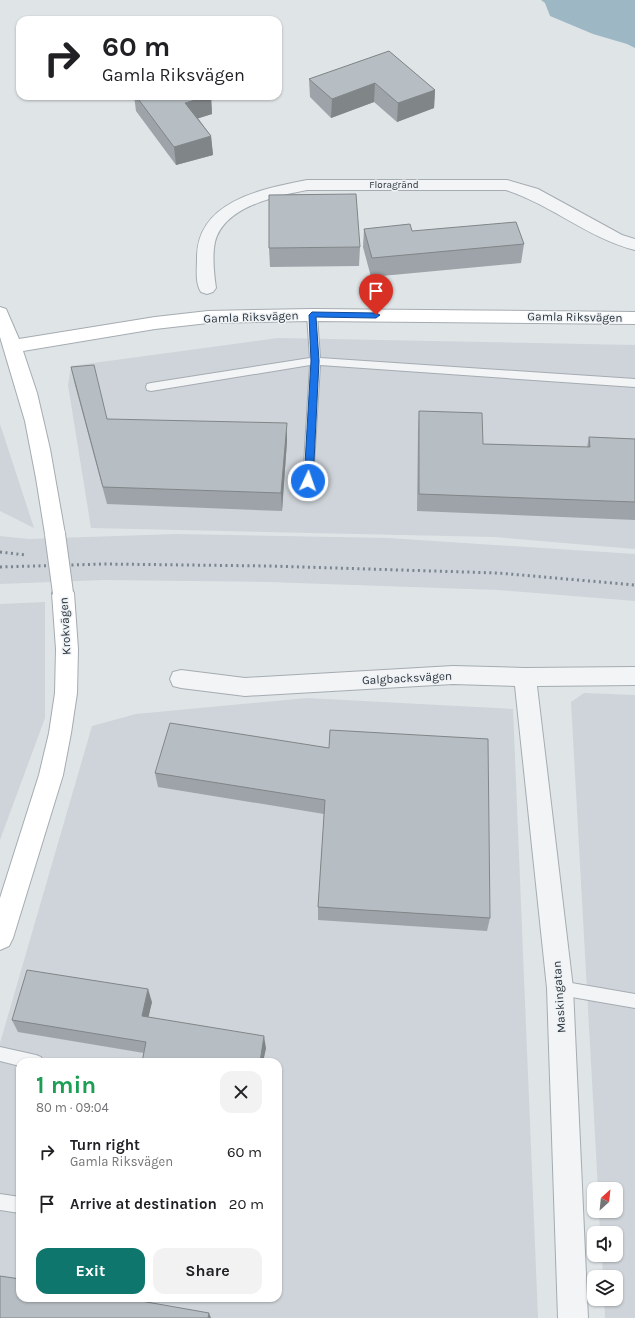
<!DOCTYPE html>
<html lang="en">
<head>
<meta charset="utf-8">
<style>
	:root { --surface:#fff; --page:#f2f2f2; --text:#202124; --muted:#757577; --accent:#0f766e }
	body { margin:0; font-family:Karla,sans-serif; background:var(--page); color:var(--text); height:100vh; display:flex; flex-direction:column; font-size:15px; white-space:nowrap }
	* { box-sizing:border-box; margin:0 }
	p { font-size:13px; color:var(--muted) }
	.icon { flex:none; width:22px; height:22px; fill:none; stroke:currentColor; stroke-width:2; stroke-linecap:round; stroke-linejoin:round }
	.map { position:relative; flex:1; overflow:hidden }
	.drawer { position:absolute; left:16px; top:1058px; width:266px; height:244px; display:flex; flex-direction:column; background:var(--surface); border-radius:12px; box-shadow:0 1px 3px #0004 }
	.drawer>* { flex:none }
	.top-card { position:absolute; left:16px; top:16px; width:266px; height:84px; border-radius:12px; box-shadow:0 1px 3px #0004; background:#fff; color:var(--text); overflow:hidden }
	.needle { width:26px; rotate:27deg }
	.controls { position:absolute; left:587px; top:1182px; display:grid; gap:8px }
	.controls a { display:grid; place-items:center; width:36px; height:36px; border-radius:8px; background:var(--surface); box-shadow:0 1px 3px #0004; font-size:20px }
	.pin { position:absolute; display:grid; place-items:center; width:34px; height:34px; color:#fff; margin:-41px -17px; border-radius:50% 50% 50% 0; rotate:-45deg; box-shadow:0 0 4px #0007 }
	.pin .icon { rotate:45deg }
	.me { position:absolute; width:44px; margin:-22px; rotate:3deg; stroke-linejoin:round; filter:drop-shadow(0 0 3px #0008) }
	.turn { display:flex; align-items:center; gap:14px; height:84px; padding:0 20px; font-size:18px }
	.turn .icon { width:52px; height:52px; stroke-width:2.5 }
	.turn b { display:block; font-size:28px; line-height:34px }
	.round { display:grid; place-items:center; flex:none; width:42px; height:42px; border-radius:12px; background:var(--page) }
	.overview { display:flex; align-items:center; justify-content:space-between; height:68px; padding:0 20px }
	h1 { font-size:24px; font-weight:700; line-height:30px; color:#1e9e55 }
	.action { display:flex; gap:8px; margin-top:auto; padding:8px 20px }
	.action a { flex:1; height:46px; border-radius:12px; background:var(--accent); color:#fff; font-size:16px; font-weight:700; line-height:46px; text-align:center }
	.action a+a { background:var(--page); color:var(--text) }
	ul { padding:0; list-style:none }
	li { display:flex; align-items:center; gap:12px; height:52px; padding:0 20px }
	li div { flex:1 }
	li b { display:block; font-size:15px }
	li em { font-style:normal }
	.map>svg:first-child { display:block }
	.built { fill:#ced4d9; fill-rule:evenodd }
	.water { fill:#9db8c4 }
	.lines { fill:none; stroke-linecap:round; stroke-linejoin:round }
	.lane-casing { stroke:#a5acb1; stroke-width:2 }
	.street-casing { stroke:#a5acb1; stroke-width:2 }
	.secondary-casing { stroke:#a5acb1; stroke-width:2 }
	.lane { fill:#f2f4f6; fill-rule:evenodd }
	.street { fill:#f2f4f6; fill-rule:evenodd }
	.secondary { fill:#fff; fill-rule:evenodd }
	.rail { stroke:#7a868f; stroke-width:3; stroke-dasharray:2 3.5; stroke-linecap:butt }
	.secondary-bridge-casing { stroke:#a5acb1; stroke-width:22; stroke-linecap:butt }
	.secondary-bridge { stroke:#fff; stroke-width:20 }
	.wall { fill:#9da3a8 }
	.shaded-wall { fill:#808588 }
	.building { fill:#b7bec3; stroke:#808588 }
	.route { fill:#1a73e8; stroke:#114b97 }
	.labels { text-anchor:middle; dominant-baseline:central; stroke-width:3; stroke-linejoin:round; paint-order:stroke }
	.far-street-label { font-size:10px; fill:#2a343d; stroke:#eff2f5 }
	.street-label { font-size:12px; fill:#2a343d; stroke:#eff2f5 }
</style>
</head>
<body>
<div class="map">
<svg width="635" height="1318" viewBox="0 0 635 1318">
	<rect width="100%" height="100%" fill="#dfe4e7"/>
	<!-- built -->
	<g class="built">
		<path d="M278 338 635 345V549L494 537 91 528 68 385 71 366Z"/>
		<path d="M0 424 34 528 0 511Z"/>
		<path d="M176 534 388 538 635 554V601L498 590 268 582 103 580 0 584V536L29 539Z"/>
		<path d="M45 602V718L0 840V604Z"/>
		<path d="M584 693 635 695V1318H605L604 1299H616V1277H603L602 1255H616V1233H600L599 1211H616V1189H598L571 702Z"/>
		<path d="M307 698 513 709 538 1318H0V1043L92 726 136 714ZM20 1062H278V1298H20Z"/>
	</g>
	<!-- water -->
	<path class="water" d="M541 0H635V48L627 44 593 34 550 16 545 3Z"/>
	<g class="lines">
		<defs>
			<g id="lane">
				<path d="M312 312 317 315 320 358 635 379V387L320 365 313 481 312 484H304L303 481 310 365 151 391 147 390 146 387 147 384 151 383 310 358 307 315Z"/>
				<path d="M560 981 635 994V1008L560 995 555 993 553 988 555 983Z"/>
				<path d="M0 1047 36 1055 41 1057 43 1062H20V1066L0 1061Z"/>
				<path d="M0 1194 20 1197V1213L0 1210Z"/>
			</g>
			<g id="street">
				<path d="M307 180H507L538 189 622 235 635 239V250C588 238 552 205 506 190H307C277 196 224 206 215 242 212 256 214 274 216 288L213 292 207 294 201 292C195 283 197 269 197 259 196 201 262 189 307 180Z"/>
				<path d="M453 666 525 668 635 667V685L537 686 573 988 588 1318H558L547 988 515 686 453 684 245 696 181 688 173 686 170 679 173 672 181 670 245 678Z"/>
			</g>
			<g id="secondary">
				<path d="M0 307 6 309 19 339 155 317 208 311 312 309 635 312V324L312 321 208 323 155 329 23 351 37 393 50 449 65 534 62 540 55 542 48 540 45 534 36 478 25 421 0 337Z"/>
				<path d="M63 585 71 587 74 593 78 649 77 693 71 733 63 775 13 938 9 946 0 950V898L39 775 49 733 55 693 56 649 52 593 55 587Z"/>
			</g>
		</defs>
		<!-- lane casing -->
		<use href="#lane" class="lane-casing"/>
		<!-- street casing -->
		<use href="#street" class="street-casing"/>
		<!-- secondary casing -->
		<use href="#secondary" class="secondary-casing"/>
		<!-- lane -->
		<use href="#lane" class="lane"/>
		<!-- street -->
		<use href="#street" class="street"/>
		<!-- secondary -->
		<use href="#secondary" class="secondary"/>
		<!-- rail -->
		<g class="rail">
			<path d="M0 552 26 555"/>
			<path d="M0 567 105 564 269 566 498 573 635 585"/>
		</g>
		<defs>
			<path id="secondary-bridge" d="M55 534 63 593"/>
		</defs>
		<!-- secondary-bridge casing -->
		<use href="#secondary-bridge" class="secondary-bridge-casing"/>
		<!-- secondary-bridge -->
		<use href="#secondary-bridge" class="secondary-bridge"/>
	</g>
	<!-- wall -->
	<g class="wall">
		<path d="M389 51 435 90 434 108 397 122 374 102 331 118 310 97 309 79Z"/>
		<path d="M134 96H211L212 114 198 118 211 136 213 155 176 165 136 111Z"/>
		<path d="M364 229 412 231 524 244 521 263 371 277 363 247Z"/>
		<path d="M360 247 359 266 270 267 269 248Z"/>
		<path d="M71 367 107 419 287 441 282 511 107 504 75 385Z"/>
		<path d="M419 411 483 444 587 447 589 437 635 439V520L417 511 418 429Z"/>
		<path d="M329 748 490 918 487 931 318 920V907L324 814 158 787 155 773Z"/>
		<path d="M152 1002 148 1017 266 1048 263 1062H142L144 1053 18 1032 12 1020Z"/>
	</g>
	<!-- shaded-wall -->
	<g class="shaded-wall">
		<path d="M375 83 374 102 331 118 332 99Z"/>
		<path d="M435 90 434 108 397 122 398 103Z"/>
		<path d="M209 96H211L212 114 187 122 185 103Z"/>
		<path d="M211 136 213 155 176 165 174 147Z"/>
		<path d="M287 423V441L282 511 281 493Z"/>
		<path d="M148 989 152 1002 146 1028 142 1016Z"/>
		<path d="M264 1036 266 1048 263 1062H260Z"/>
		<path d="M209 1313 211 1318H208Z"/>
	</g>
	<!-- building -->
	<g class="building">
		<path d="M389 51 435 90 398 103 375 83 332 99 309 79Z"/>
		<path d="M136 96H209L185 103 211 136 174 147Z"/>
		<path d="M356 194 360 247 269 248V195Z"/>
		<path d="M516 222 524 244 372 258 364 229 410 224 412 231Z"/>
		<path d="M94 365 107 419 287 423 281 493 103 487 71 367Z"/>
		<path d="M419 411 482 413 483 444 590 447 589 437 635 439V502L419 494Z"/>
		<path d="M170 723 329 748 330 730 488 739 490 918 318 907 325 800 155 773Z"/>
		<path d="M27 970 148 989 142 1016 264 1036 260 1062H142L146 1042 12 1020Z"/>
		<path d="M0 1276 20 1279V1298H124L209 1313 208 1318H0Z"/>
	</g>
	<!-- route -->
	<path class="route" d="M312 312 376 313 380 315 376 318 316 317 319 361 313 481 308 484 304 481 311 361 309 315Z"/>
	<g class="labels">
		<!-- far-street labels -->
		<g class="far-street-label">
			<text x="394" y="185">Floragränd</text>
		</g>
		<!-- street labels -->
		<g class="street-label">
			<text transform="translate(251 317) rotate(-2)">Gamla Riksvägen</text>
			<text transform="translate(575 317) rotate(1)">Gamla Riksvägen</text>
			<text transform="translate(65 626) rotate(-93)">Krokvägen</text>
			<text transform="translate(407 678) rotate(-3)">Galgbacksvägen</text>
			<text transform="translate(559 997) rotate(-94)">Maskingatan</text>
		</g>
	</g>
</svg>
<div class="controls">
<a><svg class="needle" viewBox="-14 -14 28 28"><path d="M0-13l5 13h-10z" fill="#e53935"/><path d="M0 13l5-13h-10z" fill="#757577"/></svg></a>
<a><svg class="icon" aria-label="sound" viewBox="0 0 24 24"><path d="M4 9h4l5-4v14l-5-4H4zM17 9q2 3 0 6"/></svg></a>
<a><svg class="icon" aria-label="layers" viewBox="0 0 24 24"><path d="M12 4l9 5-9 5-9-5zM3 14l9 5 9-5"/></svg></a>
</div>
<div class="pin" style="left:376px;top:315px;background:#d93025"><svg class="icon" aria-label="arrive" viewBox="0 0 24 24"><path d="M6 21V4h12l-3 4 3 4H6"/></svg></div>
<svg class="me" style="left:308px;top:481px" viewBox="-20 -20 40 40"><circle r="17" fill="#1a73e8" stroke="#fff" stroke-width="3"/><path d="M0-11L8 9 0 5-8 9z" fill="#fff"/></svg>
<div class="top-card">
<div class="turn"><svg class="icon" aria-label="right" viewBox="0 0 24 24"><path d="M7 20v-9h11M14 6l5 5-5 5"/></svg><div><b>60 m</b>Gamla Riksvägen</div></div>
</div>
<section class="drawer">
<div class="overview"><div><h1>1 min</h1><p>80 m · 09:04</p></div><a class="round"><svg class="icon" aria-label="close" viewBox="0 0 24 24"><path d="M6 6l12 12M18 6L6 18"/></svg></a></div>
<ul>
<li><svg class="icon" aria-label="right" viewBox="0 0 24 24"><path d="M7 20v-9h11M14 6l5 5-5 5"/></svg><div><b>Turn right</b><p>Gamla Riksvägen</p></div><em>60 m</em></li>
<li><svg class="icon" aria-label="arrive" viewBox="0 0 24 24"><path d="M6 21V4h12l-3 4 3 4H6"/></svg><div><b>Arrive at destination</b></div><em>20 m</em></li>
</ul>
<div class="action"><a>Exit</a><a>Share</a></div>
</section>
</div>
</body>
</html>
